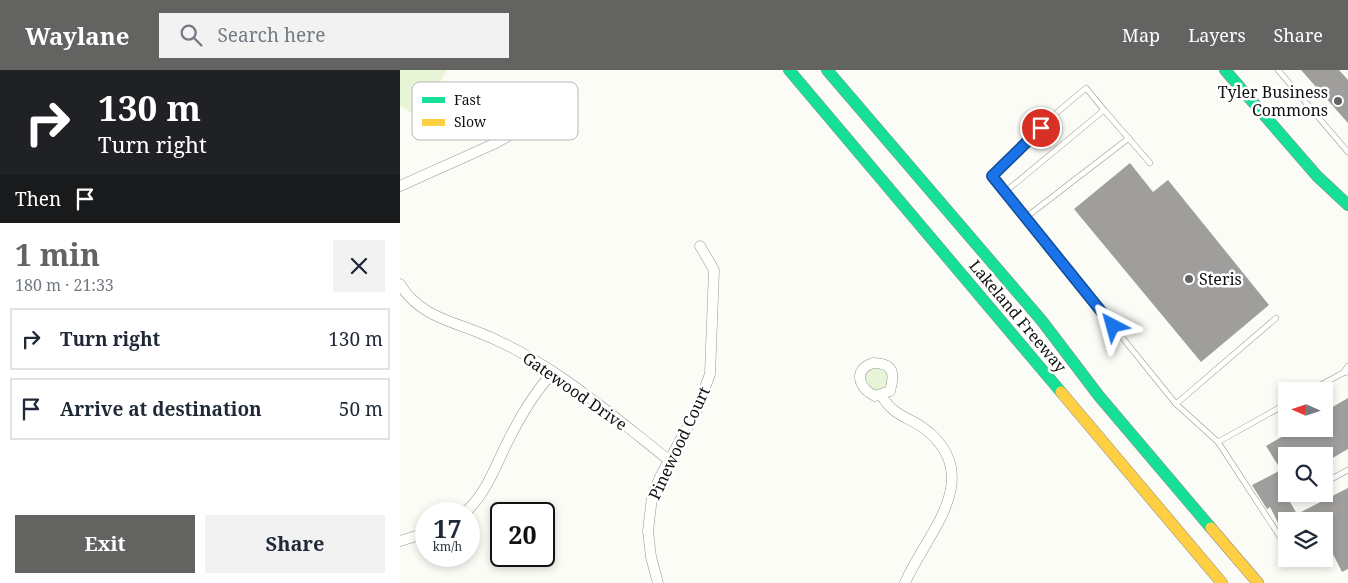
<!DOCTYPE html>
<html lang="en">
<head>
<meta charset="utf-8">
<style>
	:root { --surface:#fff; --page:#f2f2f3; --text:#1f2937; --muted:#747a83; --line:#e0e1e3; --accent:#636361 }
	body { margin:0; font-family:"Noto Serif",serif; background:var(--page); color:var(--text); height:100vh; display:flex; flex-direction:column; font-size:19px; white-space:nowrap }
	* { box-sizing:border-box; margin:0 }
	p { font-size:16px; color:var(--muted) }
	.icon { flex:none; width:28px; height:28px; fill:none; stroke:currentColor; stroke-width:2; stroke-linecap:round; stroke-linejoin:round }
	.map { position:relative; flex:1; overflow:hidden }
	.details { display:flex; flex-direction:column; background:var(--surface); width:400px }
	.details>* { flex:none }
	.guide { background:#202124; color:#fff; overflow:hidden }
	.needle { width:32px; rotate:273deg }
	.tools { position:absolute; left:878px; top:312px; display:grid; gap:10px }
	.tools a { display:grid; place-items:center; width:55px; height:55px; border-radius:0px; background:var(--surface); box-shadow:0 2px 8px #0003; font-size:25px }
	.speed { position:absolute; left:15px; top:432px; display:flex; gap:10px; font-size:25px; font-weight:700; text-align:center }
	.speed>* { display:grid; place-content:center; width:65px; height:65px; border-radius:50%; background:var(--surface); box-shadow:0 2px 8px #0003; line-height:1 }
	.speed small { font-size:12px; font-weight:400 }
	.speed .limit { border:2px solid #111; border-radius:8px; background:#fff; color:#111 }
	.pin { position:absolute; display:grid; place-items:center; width:42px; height:42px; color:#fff; margin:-21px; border:2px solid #fff; border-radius:50%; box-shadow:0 1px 5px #0007 }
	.me { position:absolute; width:55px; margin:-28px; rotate:321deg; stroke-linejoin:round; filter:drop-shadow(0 0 4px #0008) }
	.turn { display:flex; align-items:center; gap:18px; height:105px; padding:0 15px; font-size:22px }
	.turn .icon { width:65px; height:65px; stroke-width:2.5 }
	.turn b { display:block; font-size:35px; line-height:42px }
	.then { display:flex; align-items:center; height:48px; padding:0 15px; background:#0003; gap:10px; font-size:19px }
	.round { display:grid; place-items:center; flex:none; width:52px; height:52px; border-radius:0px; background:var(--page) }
	.overview { display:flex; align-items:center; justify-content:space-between; height:85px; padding:0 15px }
	h1 { font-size:30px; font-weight:700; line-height:38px; color:var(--accent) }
	.action { display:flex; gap:10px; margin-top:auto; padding:10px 15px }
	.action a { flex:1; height:58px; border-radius:0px; background:var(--accent); color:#fff; font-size:20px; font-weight:700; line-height:58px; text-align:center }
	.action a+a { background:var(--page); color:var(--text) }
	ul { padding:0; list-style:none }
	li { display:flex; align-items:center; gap:15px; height:62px; margin:0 10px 8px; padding:0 5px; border:2px solid var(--line); border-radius:0px }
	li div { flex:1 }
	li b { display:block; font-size:19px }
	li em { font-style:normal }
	header { display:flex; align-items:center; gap:30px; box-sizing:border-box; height:70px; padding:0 25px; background:var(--accent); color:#fff }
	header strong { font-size:24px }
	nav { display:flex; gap:28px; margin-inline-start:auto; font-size:18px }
	.search { width:350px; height:45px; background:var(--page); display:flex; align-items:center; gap:12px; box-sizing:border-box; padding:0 18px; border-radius:0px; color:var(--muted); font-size:19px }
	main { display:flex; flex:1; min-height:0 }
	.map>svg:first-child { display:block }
	.green { fill:#e7f4d5 }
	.building { fill:#a09e9c }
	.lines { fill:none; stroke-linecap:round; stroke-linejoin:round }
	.lane-casing { stroke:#969694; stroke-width:6 }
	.street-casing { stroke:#969694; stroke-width:11 }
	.fast-casing { stroke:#8d8d8b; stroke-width:12 }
	.slow-casing { stroke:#8d8d8b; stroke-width:12 }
	.lane { stroke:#fffffe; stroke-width:5 }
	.street { stroke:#fffffe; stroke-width:10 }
	.fast { stroke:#16e098; stroke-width:11 }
	.slow { stroke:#ffcf43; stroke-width:11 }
	.route-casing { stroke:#114b97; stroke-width:12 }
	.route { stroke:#1a73e8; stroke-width:9 }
	.poi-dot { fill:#636361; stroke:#fff; stroke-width:2 }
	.labels { text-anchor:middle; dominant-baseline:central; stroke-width:5; stroke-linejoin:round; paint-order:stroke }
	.poi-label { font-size:16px; fill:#101010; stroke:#fff; text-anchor:end }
	.street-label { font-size:16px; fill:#101010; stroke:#fff }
	.key { fill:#fff; stroke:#b7b7b7; stroke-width:1 }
	.key-label { font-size:14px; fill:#101010 }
</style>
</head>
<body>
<header>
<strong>Waylane</strong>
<div class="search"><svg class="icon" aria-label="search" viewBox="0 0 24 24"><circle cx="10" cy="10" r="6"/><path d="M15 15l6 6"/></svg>Search here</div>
<nav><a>Map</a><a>Layers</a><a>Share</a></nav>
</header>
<main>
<section class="details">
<div class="guide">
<div class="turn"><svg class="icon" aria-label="right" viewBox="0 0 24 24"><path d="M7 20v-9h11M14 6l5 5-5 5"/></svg><div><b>130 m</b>Turn right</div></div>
<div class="then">Then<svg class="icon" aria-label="arrive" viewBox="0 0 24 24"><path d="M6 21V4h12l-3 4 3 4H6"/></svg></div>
</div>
<div class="overview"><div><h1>1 min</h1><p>180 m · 21:33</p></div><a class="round"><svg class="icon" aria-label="close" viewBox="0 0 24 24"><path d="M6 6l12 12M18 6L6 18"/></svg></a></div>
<ul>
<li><svg class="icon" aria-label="right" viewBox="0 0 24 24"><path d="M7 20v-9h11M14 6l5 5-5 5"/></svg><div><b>Turn right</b></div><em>130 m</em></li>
<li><svg class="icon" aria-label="arrive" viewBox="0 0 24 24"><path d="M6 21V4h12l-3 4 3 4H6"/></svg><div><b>Arrive at destination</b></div><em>50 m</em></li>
</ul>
<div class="action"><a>Exit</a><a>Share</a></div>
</section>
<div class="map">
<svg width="948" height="513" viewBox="0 0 948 513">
	<rect width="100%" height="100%" fill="#fcfcf7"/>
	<!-- green -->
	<g class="green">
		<path d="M0 0H47L19 47 0 36Z"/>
		<circle cx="477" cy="309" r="12"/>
	</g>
	<!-- building -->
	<g class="building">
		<path d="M901 0H939L948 10V53Z"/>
		<path d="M730 93 753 122 768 110 869 235 801 292 674 139Z"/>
		<path d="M948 328V379L924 393V386H886V425L897 444 948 418V499L942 502 924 466V451H886V468L870 437 867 439 852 415 881 400 866 376 895 359H924V342Z"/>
	</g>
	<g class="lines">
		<defs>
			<g id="lane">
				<path d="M878 0 948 82"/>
				<path d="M704 40 686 18 654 45 592 106 776 334 818 372"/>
				<path d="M605 122 704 40 750 93"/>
				<path d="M625 148 729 68"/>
				<path d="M948 296 943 303 948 302"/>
				<path d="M909 321 943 303"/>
				<path d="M776 334 876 248"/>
				<path d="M886 334 818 372 886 476"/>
				<path d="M924 413 948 400"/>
				<path d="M904 425 905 424"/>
				<path d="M895 489 897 492"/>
			</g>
			<g id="street">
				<path d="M0 116 96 73 122 58H132L138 57 143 53 147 46C142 33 135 27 122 34L119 46 122 58"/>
				<path d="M0 214C17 243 46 250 75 261 149 289 209 343 270 391"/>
				<path d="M473 293C494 293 495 304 490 321L475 326C459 318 452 300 473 293Z"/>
				<path d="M481 325C496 350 512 346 531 364 583 412 524 467 505 513"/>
				<path d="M63 444C86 426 96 394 109 369 121 345 135 322 153 302"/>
				<path d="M0 471 26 463"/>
				<path d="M258 513 251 487 248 461 252 427 260 407 296 342 310 304 314 200 300 176"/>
			</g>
			<g id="fast">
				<path d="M389 0 661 322"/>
				<path d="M427 0 642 251 699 326 811 458"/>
				<path d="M825 0 917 106 948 135"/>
			</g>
			<g id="slow">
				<path d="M661 322 822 513"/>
				<path d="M811 458 858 513"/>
			</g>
		</defs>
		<!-- lane casing -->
		<use href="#lane" class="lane-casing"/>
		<!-- street casing -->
		<use href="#street" class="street-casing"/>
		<!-- fast casing -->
		<use href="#fast" class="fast-casing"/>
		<!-- slow casing -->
		<use href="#slow" class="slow-casing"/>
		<!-- lane -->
		<use href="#lane" class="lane"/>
		<!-- street -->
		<use href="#street" class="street"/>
		<!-- fast -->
		<use href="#fast" class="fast"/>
		<!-- slow -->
		<use href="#slow" class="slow"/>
	</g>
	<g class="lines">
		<defs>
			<path id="route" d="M641 58 592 106 713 256"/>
		</defs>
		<!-- route casing -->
		<use href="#route" class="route-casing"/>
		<!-- route -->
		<use href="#route" class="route"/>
	</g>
	<!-- markers -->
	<g class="poi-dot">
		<circle cx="938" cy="31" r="5"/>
		<circle cx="789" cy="209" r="5"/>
	</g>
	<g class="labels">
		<!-- poi labels -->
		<g class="poi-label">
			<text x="928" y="22">Tyler Business<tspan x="928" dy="18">Commons</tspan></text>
			<text x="799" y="209" text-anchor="start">Steris</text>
		</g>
		<!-- street labels -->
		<g class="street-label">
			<text transform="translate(618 246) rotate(50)">Lakeland Freeway</text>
			<text transform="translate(175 321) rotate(35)">Gatewood Drive</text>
			<text transform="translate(279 373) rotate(-65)">Pinewood Court</text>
		</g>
	</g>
	<!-- legend -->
	<rect x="12" y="12" width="166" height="58" rx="8" class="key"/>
	<rect x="22" y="27" width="23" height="6" fill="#16e098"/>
	<rect x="22" y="49" width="23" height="7" fill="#ffcf43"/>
	<g class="key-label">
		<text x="54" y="35">Fast</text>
		<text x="54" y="57">Slow</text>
	</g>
</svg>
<div class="tools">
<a><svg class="needle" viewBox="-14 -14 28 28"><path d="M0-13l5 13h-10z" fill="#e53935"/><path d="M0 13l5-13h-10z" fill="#747a83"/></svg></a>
<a><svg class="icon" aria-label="search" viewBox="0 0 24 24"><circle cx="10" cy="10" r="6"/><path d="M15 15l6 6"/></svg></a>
<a><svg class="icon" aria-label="layers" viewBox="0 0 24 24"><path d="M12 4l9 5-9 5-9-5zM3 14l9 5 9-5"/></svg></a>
</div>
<div class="speed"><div>17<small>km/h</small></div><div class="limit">20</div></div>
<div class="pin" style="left:641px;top:58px;background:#d93025"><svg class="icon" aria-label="arrive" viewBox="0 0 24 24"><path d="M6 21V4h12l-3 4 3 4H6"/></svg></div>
<svg class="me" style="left:713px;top:256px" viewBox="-20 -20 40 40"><path d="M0-17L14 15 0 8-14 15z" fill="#1a73e8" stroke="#fff" stroke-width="4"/></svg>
</div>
</main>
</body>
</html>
